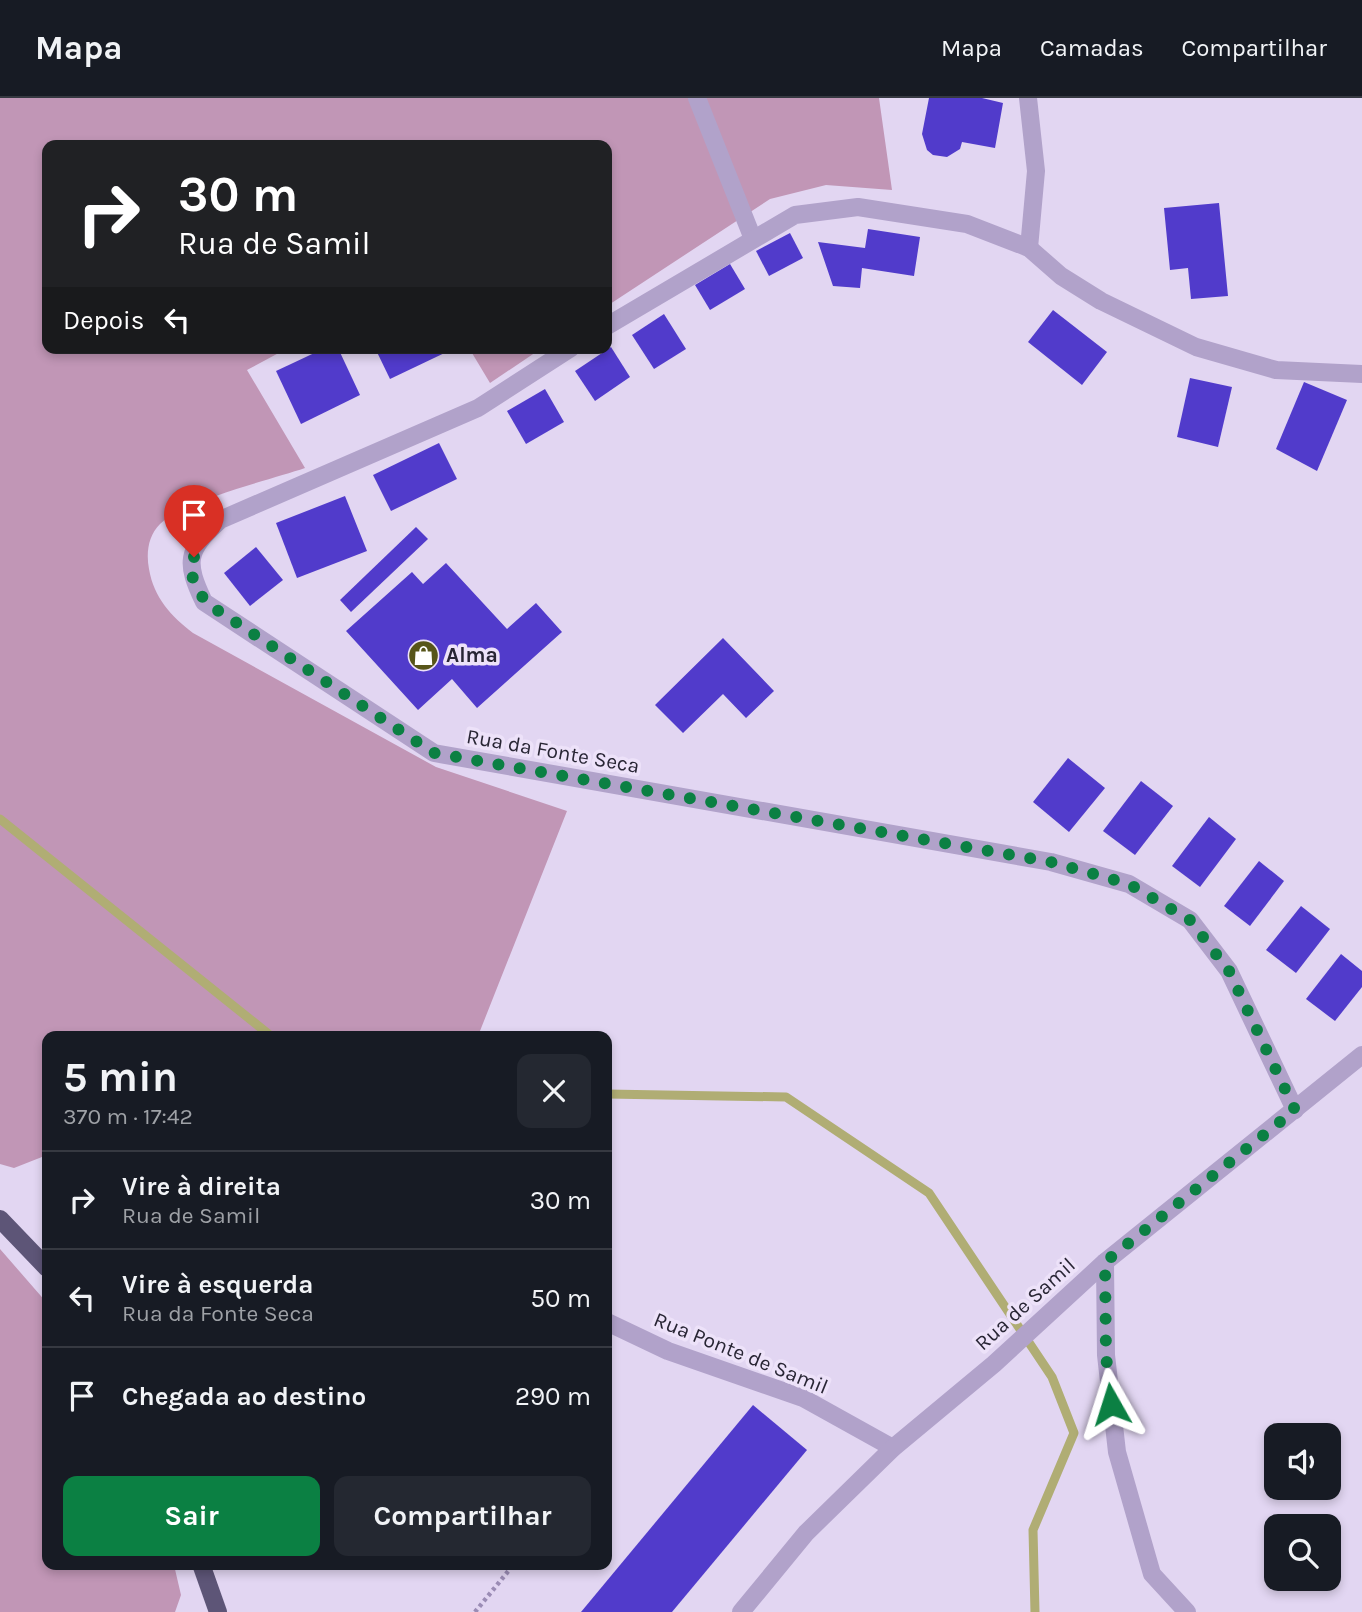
<!DOCTYPE html>
<html lang="pt">
<head>
<meta charset="utf-8">
<style>
	:root { --surface:#171b24; --page:#242831; --text:#f1f3f6; --muted:#9ea1a6; --line:#363941; --accent:#0b8043 }
	body { margin:0; font-family:Karla,sans-serif; background:var(--page); color:var(--text); height:100vh; display:flex; flex-direction:column; font-size:26px; white-space:nowrap }
	* { box-sizing:border-box; margin:0 }
	p { font-size:23px; color:var(--muted) }
	.icon { flex:none; width:38px; height:38px; fill:none; stroke:currentColor; stroke-width:2; stroke-linecap:round; stroke-linejoin:round }
	.map { position:relative; flex:1; overflow:hidden }
	.side { position:absolute; left:42px; top:933px; width:570px; height:539px; display:flex; flex-direction:column; background:var(--surface); border-radius:14px; box-shadow:0 4px 10px #0003 }
	.side>* { flex:none }
	.top-card { position:absolute; left:42px; top:42px; width:570px; height:214px; border-radius:14px; box-shadow:0 4px 10px #0003; background:#202124; color:#fff; overflow:hidden }
	.buttons { position:absolute; left:1264px; top:1325px; display:grid; gap:14px }
	.buttons a { display:grid; place-items:center; width:77px; height:77px; border-radius:14px; background:var(--surface); box-shadow:0 4px 10px #0003; font-size:35px }
	.pin { position:absolute; display:grid; place-items:center; width:60px; height:60px; color:#fff; margin:-72px -30px; border-radius:50% 50% 50% 0; rotate:-45deg; box-shadow:0 0 7px #0007 }
	.pin .icon { rotate:45deg }
	.me { position:absolute; width:77px; margin:-38px; rotate:354deg; stroke-linejoin:round; filter:drop-shadow(0 0 5px #0008) }
	.turn { display:flex; align-items:center; gap:24px; height:147px; padding:0 21px; font-size:32px }
	.turn .icon { width:91px; height:91px; stroke-width:2.5 }
	.turn b { display:block; font-size:49px; line-height:60px }
	.then { display:flex; align-items:center; height:66px; padding:0 21px; background:#0003; gap:14px; font-size:26px }
	.round { display:grid; place-items:center; flex:none; width:74px; height:74px; border-radius:14px; background:var(--page) }
	.head { display:flex; align-items:center; justify-content:space-between; height:119px; padding:0 21px }
	h1 { font-size:42px; font-weight:700; line-height:52px }
	.primary-button { display:flex; gap:14px; margin-top:auto; padding:14px 21px }
	.primary-button a { flex:1; height:80px; border-radius:14px; background:var(--accent); color:#fff; font-size:28px; font-weight:700; line-height:80px; text-align:center }
	.primary-button a+a { background:var(--page); color:var(--text) }
	ul { padding:0; list-style:none }
	li { display:flex; align-items:center; gap:21px; height:98px; padding:0 21px; border-top:2px solid var(--line) }
	li div { flex:1 }
	li b { display:block; font-size:26px }
	li em { font-style:normal }
	header { display:flex; align-items:center; gap:42px; box-sizing:border-box; height:98px; padding:0 35px; background:var(--surface); border-bottom:2px solid var(--line) }
	header strong { font-size:33px }
	nav { display:flex; gap:38px; margin-inline-start:auto; font-size:24px }
	.map>svg:first-child { display:block }
	.green { fill:#c196b6 }
	.lines { fill:none; stroke-linecap:round; stroke-linejoin:round }
	.stream { stroke:#b0ad74; stroke-width:9 }
	.building { fill:#513bcb }
	.path { stroke:#9b8cb5; stroke-width:4.5; stroke-dasharray:3.5 3.5; stroke-linecap:butt }
	.minor { stroke:#b1a2ca; stroke-width:18 }
	.major { stroke:#5d5577; stroke-width:18 }
	.route { stroke:#0b8043; stroke-width:12; stroke-dasharray:0 21.6 }
	.labels { text-anchor:middle; dominant-baseline:central; stroke-width:7; stroke-linejoin:round; paint-order:stroke }
	.poi-label { font-size:21px; font-weight:bold; fill:#282534; stroke:#ede2f9; text-anchor:start }
	.street-label { font-size:21px; fill:#282534; stroke:#ede2f9 }
</style>
</head>
<body>
<header>
<strong>Mapa</strong>
<nav><a>Mapa</a><a>Camadas</a><a>Compartilhar</a></nav>
</header>
<div class="map">
<svg width="1362" height="1514" viewBox="0 0 1362 1514">
	<rect width="100%" height="100%" fill="#e2d6f2"/>
	<!-- green -->
	<g class="green">
		<path d="M0 0H879L892 92 826 87 770 101 607 208V47H47V250H288L247 272 305 370C270 382 185 402 160 426 148 438 146 455 149 471 154 500 171 518 193 535L436 669 567 713 478 938H47V1057L14 1070 0 1066Z"/>
		<path d="M469 250H542L490 285Z"/>
		<path d="M0 1151 47 1205V1466L174 1467 181 1497 175 1514H0Z"/>
	</g>
	<g class="lines">
		<!-- stream -->
		<g class="stream">
			<path d="M0 721 271 938"/>
			<path d="M607 996 786 999 929 1095 1052 1279 1074 1335 1033 1432 1035 1514"/>
		</g>
	</g>
	<!-- building -->
	<g class="building">
		<path d="M929 0H982L1003 5 995 50 962 44 960 51 947 59 933 57 927 52 922 36Z"/>
		<path d="M1219 105 1228 198 1191 201 1188 170 1170 172 1164 110Z"/>
		<path d="M868 131 920 139 914 178 862 170 860 190 833 188 818 144 865 150Z"/>
		<path d="M790 135 803 160 769 178 756 153Z"/>
		<path d="M730 166 745 191 710 212 695 187Z"/>
		<path d="M1053 212 1107 254 1082 287 1028 244Z"/>
		<path d="M664 216 686 251 654 271 632 237Z"/>
		<path d="M611 249 630 279 595 303 575 273Z"/>
		<path d="M325 250H338L360 297 301 326 276 273Z"/>
		<path d="M375 250H455L390 281Z"/>
		<path d="M1190 280 1232 289 1218 349 1177 339Z"/>
		<path d="M1304 284 1347 302 1317 373 1276 351Z"/>
		<path d="M545 291 564 324 526 346 507 313Z"/>
		<path d="M439 345 457 381 391 413 373 377Z"/>
		<path d="M345 398 367 453 297 480 276 425Z"/>
		<path d="M416 429 428 441 351 514 340 502Z"/>
		<path d="M256 449 283 482 250 508 224 475Z"/>
		<path d="M446 465 507 531 536 505 562 534 477 610 452 581 418 612 346 533 412 474 423 486Z"/>
		<path d="M723 540 774 593 746 620 723 596 683 635 655 607Z"/>
		<path d="M1068 660 1105 690 1069 734 1033 704Z"/>
		<path d="M1141 683 1173 708 1135 757 1103 733Z"/>
		<path d="M1209 719 1236 741 1200 789 1172 768Z"/>
		<path d="M1259 763 1284 783 1250 828 1224 808Z"/>
		<path d="M1301 808 1330 831 1296 875 1266 852Z"/>
		<path d="M1341 856 1362 873V889L1335 923 1306 901Z"/>
		<path d="M753 1307 807 1352 672 1514H581Z"/>
	</g>
	<g class="lines">
		<!-- path -->
		<path class="path" d="M475 1514 510 1471"/>
		<!-- minor -->
		<g class="minor">
			<path d="M697 0 753 141"/>
			<path d="M1028 0 1036 73 1029 150"/>
			<path d="M607 228 795 117 858 109 967 126 1029 150 1061 178 1101 203 1196 249 1276 272 1362 276"/>
			<path d="M571 250 478 310 220 422C186 453 185 464 204 504L434 655 1051 764 1129 786 1190 822 1229 873 1295 1012"/>
			<path d="M1105 1164 1106 1257 1117 1354 1152 1476 1187 1514"/>
			<path d="M607 1224 668 1253 803 1300 893 1350"/>
			<path d="M741 1514 806 1435 893 1350 994 1266 1105 1164 1362 957"/>
		</g>
		<!-- major -->
		<g class="major">
			<path d="M0 1121 47 1170"/>
			<path d="M201 1466 218 1514"/>
		</g>
	</g>
	<g class="lines">
		<!-- route -->
		<path class="route" d="M194 459 190 474 205 504 434 655 1051 764 1129 786 1190 822 1229 873 1295 1012 1105 1164 1106 1257 1111 1306"/>
	</g>
	<!-- icons -->
	<defs>
		<symbol id="shop-disc" viewBox="-11 -11 22 22"><circle r="9.5" fill="#575519" stroke="#ede2f9"/><path d="M-5-2.5h2.3a2.7 3.5 0 0 1 5.4 0H5L5.5 6h-11ZM-1.5-2.5h3a1.5 2.3 0 0 0-3 0Z" fill="#fff"/></symbol>
	</defs>
	<g fill-rule="evenodd">
		<use href="#shop-disc" x="406" y="540" width="35" height="35"/>
	</g>
	<g class="labels">
		<!-- poi labels -->
		<g class="poi-label">
			<text x="446" y="557">Alma</text>
		</g>
		<!-- street labels -->
		<g class="street-label">
			<text transform="translate(553 653) rotate(10)">Rua da Fonte Seca</text>
			<text transform="translate(1025 1206) rotate(-42)">Rua de Samil</text>
			<text transform="translate(741 1255) rotate(22)">Rua Ponte de Samil</text>
		</g>
	</g>
</svg>
<div class="buttons">
<a><svg class="icon" aria-label="sound" viewBox="0 0 24 24"><path d="M4 9h4l5-4v14l-5-4H4zM17 9q2 3 0 6"/></svg></a>
<a><svg class="icon" aria-label="search" viewBox="0 0 24 24"><circle cx="10" cy="10" r="6"/><path d="M15 15l6 6"/></svg></a>
</div>
<div class="pin" style="left:194px;top:459px;background:#d93025"><svg class="icon" aria-label="arrive" viewBox="0 0 24 24"><path d="M6 21V4h12l-3 4 3 4H6"/></svg></div>
<svg class="me" style="left:1111px;top:1306px" viewBox="-20 -20 40 40"><path d="M0-17L14 15 0 8-14 15z" fill="#0b8043" stroke="#fff" stroke-width="4"/></svg>
<div class="top-card">
<div class="turn"><svg class="icon" aria-label="right" viewBox="0 0 24 24"><path d="M7 20v-9h11M14 6l5 5-5 5"/></svg><div><b>30 m</b>Rua de Samil</div></div>
<div class="then">Depois<svg class="icon" aria-label="left" viewBox="0 0 24 24"><path d="M17 20v-9H6M10 6l-5 5 5 5"/></svg></div>
</div>
<section class="side">
<div class="head"><div><h1>5 min</h1><p>370 m · 17:42</p></div><a class="round"><svg class="icon" aria-label="close" viewBox="0 0 24 24"><path d="M6 6l12 12M18 6L6 18"/></svg></a></div>
<ul>
<li><svg class="icon" aria-label="right" viewBox="0 0 24 24"><path d="M7 20v-9h11M14 6l5 5-5 5"/></svg><div><b>Vire à direita</b><p>Rua de Samil</p></div><em>30 m</em></li>
<li><svg class="icon" aria-label="left" viewBox="0 0 24 24"><path d="M17 20v-9H6M10 6l-5 5 5 5"/></svg><div><b>Vire à esquerda</b><p>Rua da Fonte Seca</p></div><em>50 m</em></li>
<li><svg class="icon" aria-label="arrive" viewBox="0 0 24 24"><path d="M6 21V4h12l-3 4 3 4H6"/></svg><div><b>Chegada ao destino</b></div><em>290 m</em></li>
</ul>
<div class="primary-button"><a>Sair</a><a>Compartilhar</a></div>
</section>
</div>
</body>
</html>
